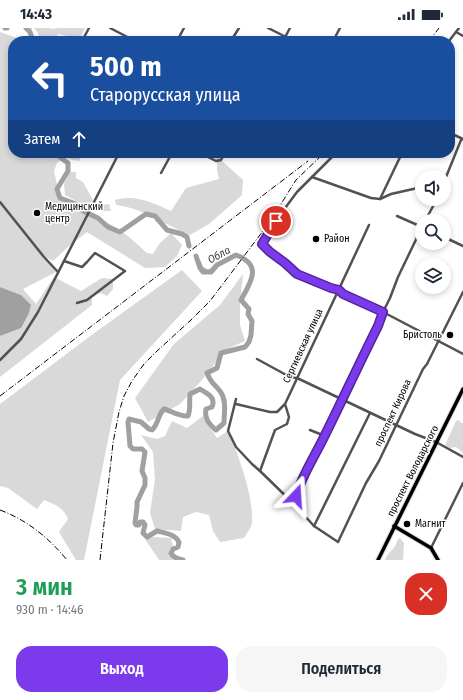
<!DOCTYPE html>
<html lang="ru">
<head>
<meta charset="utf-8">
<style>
	:root { --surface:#fff; --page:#f6f6f7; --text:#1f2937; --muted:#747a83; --accent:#7c3aed }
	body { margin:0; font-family:"Fira Sans Condensed",sans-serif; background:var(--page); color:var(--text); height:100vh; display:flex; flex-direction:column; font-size:15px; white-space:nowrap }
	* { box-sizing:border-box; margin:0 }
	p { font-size:13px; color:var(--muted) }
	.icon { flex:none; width:22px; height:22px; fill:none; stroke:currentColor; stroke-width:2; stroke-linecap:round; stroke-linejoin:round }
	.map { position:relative; height:532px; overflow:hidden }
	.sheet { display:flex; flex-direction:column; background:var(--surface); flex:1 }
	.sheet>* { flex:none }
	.guide { position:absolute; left:8px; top:8px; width:447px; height:122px; border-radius:16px; box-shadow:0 2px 6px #0003; background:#1a4fa0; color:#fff; overflow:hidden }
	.buttons { position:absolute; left:415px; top:142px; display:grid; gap:8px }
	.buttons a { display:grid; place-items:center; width:36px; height:36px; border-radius:50%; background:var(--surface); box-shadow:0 2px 6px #0003; font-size:20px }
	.pin { position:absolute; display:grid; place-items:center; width:34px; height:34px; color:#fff; margin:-17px; border:2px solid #fff; border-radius:50%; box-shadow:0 1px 4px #0007 }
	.me { position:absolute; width:44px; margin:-22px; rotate:20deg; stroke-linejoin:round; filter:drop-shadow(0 0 3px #0008) }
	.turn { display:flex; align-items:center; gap:14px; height:84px; padding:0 16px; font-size:18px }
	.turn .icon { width:52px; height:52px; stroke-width:2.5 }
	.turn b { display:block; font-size:28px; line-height:34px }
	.then { display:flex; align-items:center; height:38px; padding:0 16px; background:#0003; gap:8px; font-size:15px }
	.round { display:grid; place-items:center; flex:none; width:42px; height:42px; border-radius:16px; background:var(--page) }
	.headline { display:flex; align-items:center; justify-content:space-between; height:68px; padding:0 16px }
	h1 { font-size:24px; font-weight:600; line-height:30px; color:#1e9e55 }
	.primary-button { display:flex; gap:8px; margin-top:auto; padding:8px 16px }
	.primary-button a { flex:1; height:46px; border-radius:16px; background:var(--accent); color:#fff; font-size:16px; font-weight:600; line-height:46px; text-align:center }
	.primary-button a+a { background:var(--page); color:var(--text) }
	.status { display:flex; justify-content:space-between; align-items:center; height:28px; padding:0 20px; background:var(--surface); direction:ltr }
	.status svg { height:11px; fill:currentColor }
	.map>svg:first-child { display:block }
	.green { fill:#d9d9d9 }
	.water { fill:#a0a0a0 }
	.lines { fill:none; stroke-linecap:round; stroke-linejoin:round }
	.stream { stroke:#a0a0a0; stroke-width:1 }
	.river { stroke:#a0a0a0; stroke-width:5 }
	.major-casing { stroke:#dbdbdb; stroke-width:5.5 }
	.minor { stroke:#525252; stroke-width:2.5 }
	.major { stroke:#000; stroke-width:3.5 }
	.rail { stroke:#000; stroke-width:1; stroke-dasharray:6 2 1 2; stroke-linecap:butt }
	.route-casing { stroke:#51269a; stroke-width:10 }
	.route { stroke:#7c3aed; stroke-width:7 }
	.poi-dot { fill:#000; stroke:#fff; stroke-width:1.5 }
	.labels { text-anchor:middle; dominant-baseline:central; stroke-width:3; stroke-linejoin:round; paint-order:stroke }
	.poi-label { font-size:10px; fill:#000; stroke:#fff; text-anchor:start }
	.street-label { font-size:10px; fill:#000; stroke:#fff }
	.water-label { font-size:11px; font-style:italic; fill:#414141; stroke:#fff }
</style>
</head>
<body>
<div class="status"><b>14:43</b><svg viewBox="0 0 49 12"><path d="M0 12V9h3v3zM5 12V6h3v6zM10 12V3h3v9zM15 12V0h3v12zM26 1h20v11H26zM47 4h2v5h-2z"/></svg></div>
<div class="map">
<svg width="463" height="532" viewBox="0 0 463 532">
	<rect width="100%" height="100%" fill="#fff"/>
	<!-- green -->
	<g class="green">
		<path d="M34 0H50L51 1 58 0H85L80 11 58 6 56 13H40L38 5Z"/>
		<path d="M0 4 17 10 18 13H13V125H46L48 128 61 132 57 135 54 143 59 166 66 177 112 197 128 208 147 225 153 226 159 216 171 205 182 217 177 228 165 239 145 240 87 204 68 219 53 233 45 229 56 244 23 261 36 276 54 249 81 263 102 250 113 251V261L107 268 101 265 92 268V277L0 349V308L21 300V267L0 259Z"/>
		<path d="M64 125H78L81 129 79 133 69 131Z"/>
		<path d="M207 125H222L220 131 243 152 242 167 209 196 190 207C165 197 143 180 116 177L115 172C136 166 153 175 171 183L186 160 219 151 217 142V132Z"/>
		<path d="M70 144H76V150L83 154 93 172 87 179 65 167 64 156Z"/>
		<path d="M109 176 111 183H95V178Z"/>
		<path d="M182 242 202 263 120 352 84 532H76L59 504 68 491C63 479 54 476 44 472L37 481 8 460 0 458V376L93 306Z"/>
		<path d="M243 246 240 274V297L245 313 227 321 201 353 180 376 148 394 135 370 174 316 220 277Z"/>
		<path d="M203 388 217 410 228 403C238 425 254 470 252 494 252 499 247 505 244 510L220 514 213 503 209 487 196 484 183 489 181 503 155 501 150 485 155 451 153 424 141 407 157 411 165 408 172 393 187 400Z"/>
		<path d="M459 392 461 395H463V425L456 419 450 420 445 417 456 393Z"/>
		<path d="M154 509 171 510 173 518 169 522 171 528 177 532H159L145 511Z"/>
		<path d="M400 510 404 515 403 532H385C388 524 392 523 395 518 397 515 396 513 400 510Z"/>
	</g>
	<!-- water -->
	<g class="water">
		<path d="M237 225 236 227 217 237 211 244H203L200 240 196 228 200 232 203 239 208 242Z"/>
		<path d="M0 259 21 267 31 277 29 285 21 300 0 308Z"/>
	</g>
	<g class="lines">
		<!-- stream -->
		<path class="stream" d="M29 3 32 0"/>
		<!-- river -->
		<g class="river">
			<path d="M5 0H7"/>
			<path d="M26 0 30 4 33 13"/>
			<path d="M54 125 68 135V143L57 161 60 170 76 176 83 183 98 190 108 199 120 204 146 186 155 188 167 202 182 206 187 209 189 218"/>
			<path d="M183 532C179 531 173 530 171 525L173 521 178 519 179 514C175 506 165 505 157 503L147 509 143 505 145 497 143 494H140L139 497H136L135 495 137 479V474L145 457V450L142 443 145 424 142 421H133L130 418 128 394 129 391 141 394 149 401 152 402C159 395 158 386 164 381 171 383 180 389 188 388 191 380 189 374 190 366L200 361C208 366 216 369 212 379L206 381C204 390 209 396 216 402L224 395C224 385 227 372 220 363 213 354 212 357 207 345L217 340 221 325 245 319 249 314 251 307 252 293 248 286 249 281 241 272C251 254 263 237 236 227L217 237 211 244H203L200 240 196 228"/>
		</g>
		<defs>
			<g id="major">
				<path d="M394 498 431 520 438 532"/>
				<path d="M378 532 463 361"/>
			</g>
		</defs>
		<!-- major casing -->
		<use href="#major" class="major-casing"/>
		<!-- minor -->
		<g class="minor">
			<path d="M110 0 135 13"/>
			<path d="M268 0 294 13"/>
			<path d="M456 4 463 8"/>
			<path d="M234 8 239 0"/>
			<path d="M82 13 89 0"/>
			<path d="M177 13 184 0"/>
			<path d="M283 13 290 0"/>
			<path d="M333 13 340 0"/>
			<path d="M449 13 459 0"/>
			<path d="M200 125 216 133 221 132 225 125"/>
			<path d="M336 125 297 164 271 199 262 216 270 224 285 235 297 246 331 260 339 262 343 266 350 270 383 284 463 326"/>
			<path d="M161 145 172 125"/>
			<path d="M312 149 371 170 380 171 391 166 422 159"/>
			<path d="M444 154 461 112 463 111 450 105"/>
			<path d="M380 171 402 125"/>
			<path d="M0 174 44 229 58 244"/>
			<path d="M397 188 422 199"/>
			<path d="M425 193 437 171"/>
			<path d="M444 209 463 218"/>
			<path d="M64 233 82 239 87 234 95 225 125 243 87 272 77 275"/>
			<path d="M257 331 290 349 297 350 415 406 436 414 463 429"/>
			<path d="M0 332 21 311 38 284 119 125"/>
			<path d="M236 371 228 403 236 419 252 436 260 443 294 476 314 498 338 514 366 455 379 433 423 341 427 336 463 264"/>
			<path d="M236 376 270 384H277L285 376"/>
			<path d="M310 402 325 408"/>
			<path d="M260 443 275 402 287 396 289 389 285 376 369 197"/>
			<path d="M294 476 298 460 307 443 378 298 383 284 390 270 398 249 422 199"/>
			<path d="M314 498 370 385"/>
			<path d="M431 520 463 455"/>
		</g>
		<!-- major -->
		<use href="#major" class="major"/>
		<!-- rail -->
		<g class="rail">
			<path d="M429 13 439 0"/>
			<path d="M0 368 308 133"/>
			<path d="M0 482C27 492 49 510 67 532"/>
			<path d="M100 532 113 415 119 384 124 368 132 353 144 336 156 324 192 291 210 273 269 195 296 152 324 125"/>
		</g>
	</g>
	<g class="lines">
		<defs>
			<path id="route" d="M276 193 262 216 270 224 285 235 297 246 331 260 339 262 343 266 383 284 378 298C359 336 341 375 322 413 313 431 301 450 296 468"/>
		</defs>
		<!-- route casing -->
		<use href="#route" class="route-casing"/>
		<!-- route -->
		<use href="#route" class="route"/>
	</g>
	<!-- markers -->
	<g class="poi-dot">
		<circle cx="37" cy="185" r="4"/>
		<circle cx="316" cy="211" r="4"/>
		<circle cx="450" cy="307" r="4"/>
		<circle cx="407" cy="496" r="4"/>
	</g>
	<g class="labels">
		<!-- poi labels -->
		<g class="poi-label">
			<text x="45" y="179">Медицинский<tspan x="45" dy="12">центр</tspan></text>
			<text x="324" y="211">Район</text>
			<text x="442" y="307" text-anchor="end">Бристоль</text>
			<text x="415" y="496">Магнит</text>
		</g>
		<!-- street labels -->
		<g class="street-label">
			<text transform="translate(303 318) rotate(-65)">Сергиевская улица</text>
			<text transform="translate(393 385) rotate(-65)">проспект Кирова</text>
			<text transform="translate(413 443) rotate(-63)">проспект Володарского</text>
		</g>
		<!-- water labels -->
		<g class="water-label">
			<text transform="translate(219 227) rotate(-29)">Обла</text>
		</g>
	</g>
</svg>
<div class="buttons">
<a><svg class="icon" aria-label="sound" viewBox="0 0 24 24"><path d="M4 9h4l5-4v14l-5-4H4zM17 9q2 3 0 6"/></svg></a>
<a><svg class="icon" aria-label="search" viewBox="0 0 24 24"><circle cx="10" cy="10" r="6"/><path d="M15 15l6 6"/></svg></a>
<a><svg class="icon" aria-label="layers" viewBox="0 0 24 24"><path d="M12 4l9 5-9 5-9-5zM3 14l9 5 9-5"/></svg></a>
</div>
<div class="pin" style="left:276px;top:193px;background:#d93025"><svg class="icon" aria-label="arrive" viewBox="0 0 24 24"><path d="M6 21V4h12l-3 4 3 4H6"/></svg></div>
<svg class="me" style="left:296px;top:468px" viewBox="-20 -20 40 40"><path d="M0-17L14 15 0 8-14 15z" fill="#7c3aed" stroke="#fff" stroke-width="4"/></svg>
<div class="guide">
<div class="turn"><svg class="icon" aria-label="left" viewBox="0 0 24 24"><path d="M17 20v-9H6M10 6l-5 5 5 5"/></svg><div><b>500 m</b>Старорусская улица</div></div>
<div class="then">Затем<svg class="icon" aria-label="ahead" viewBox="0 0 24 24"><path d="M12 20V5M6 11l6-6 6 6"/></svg></div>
</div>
</div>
<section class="sheet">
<div class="headline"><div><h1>3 мин</h1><p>930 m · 14:46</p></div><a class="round" style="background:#d93025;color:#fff"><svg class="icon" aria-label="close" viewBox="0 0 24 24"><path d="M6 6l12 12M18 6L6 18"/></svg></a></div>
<div class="primary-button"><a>Выход</a><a>Поделиться</a></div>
</section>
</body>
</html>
